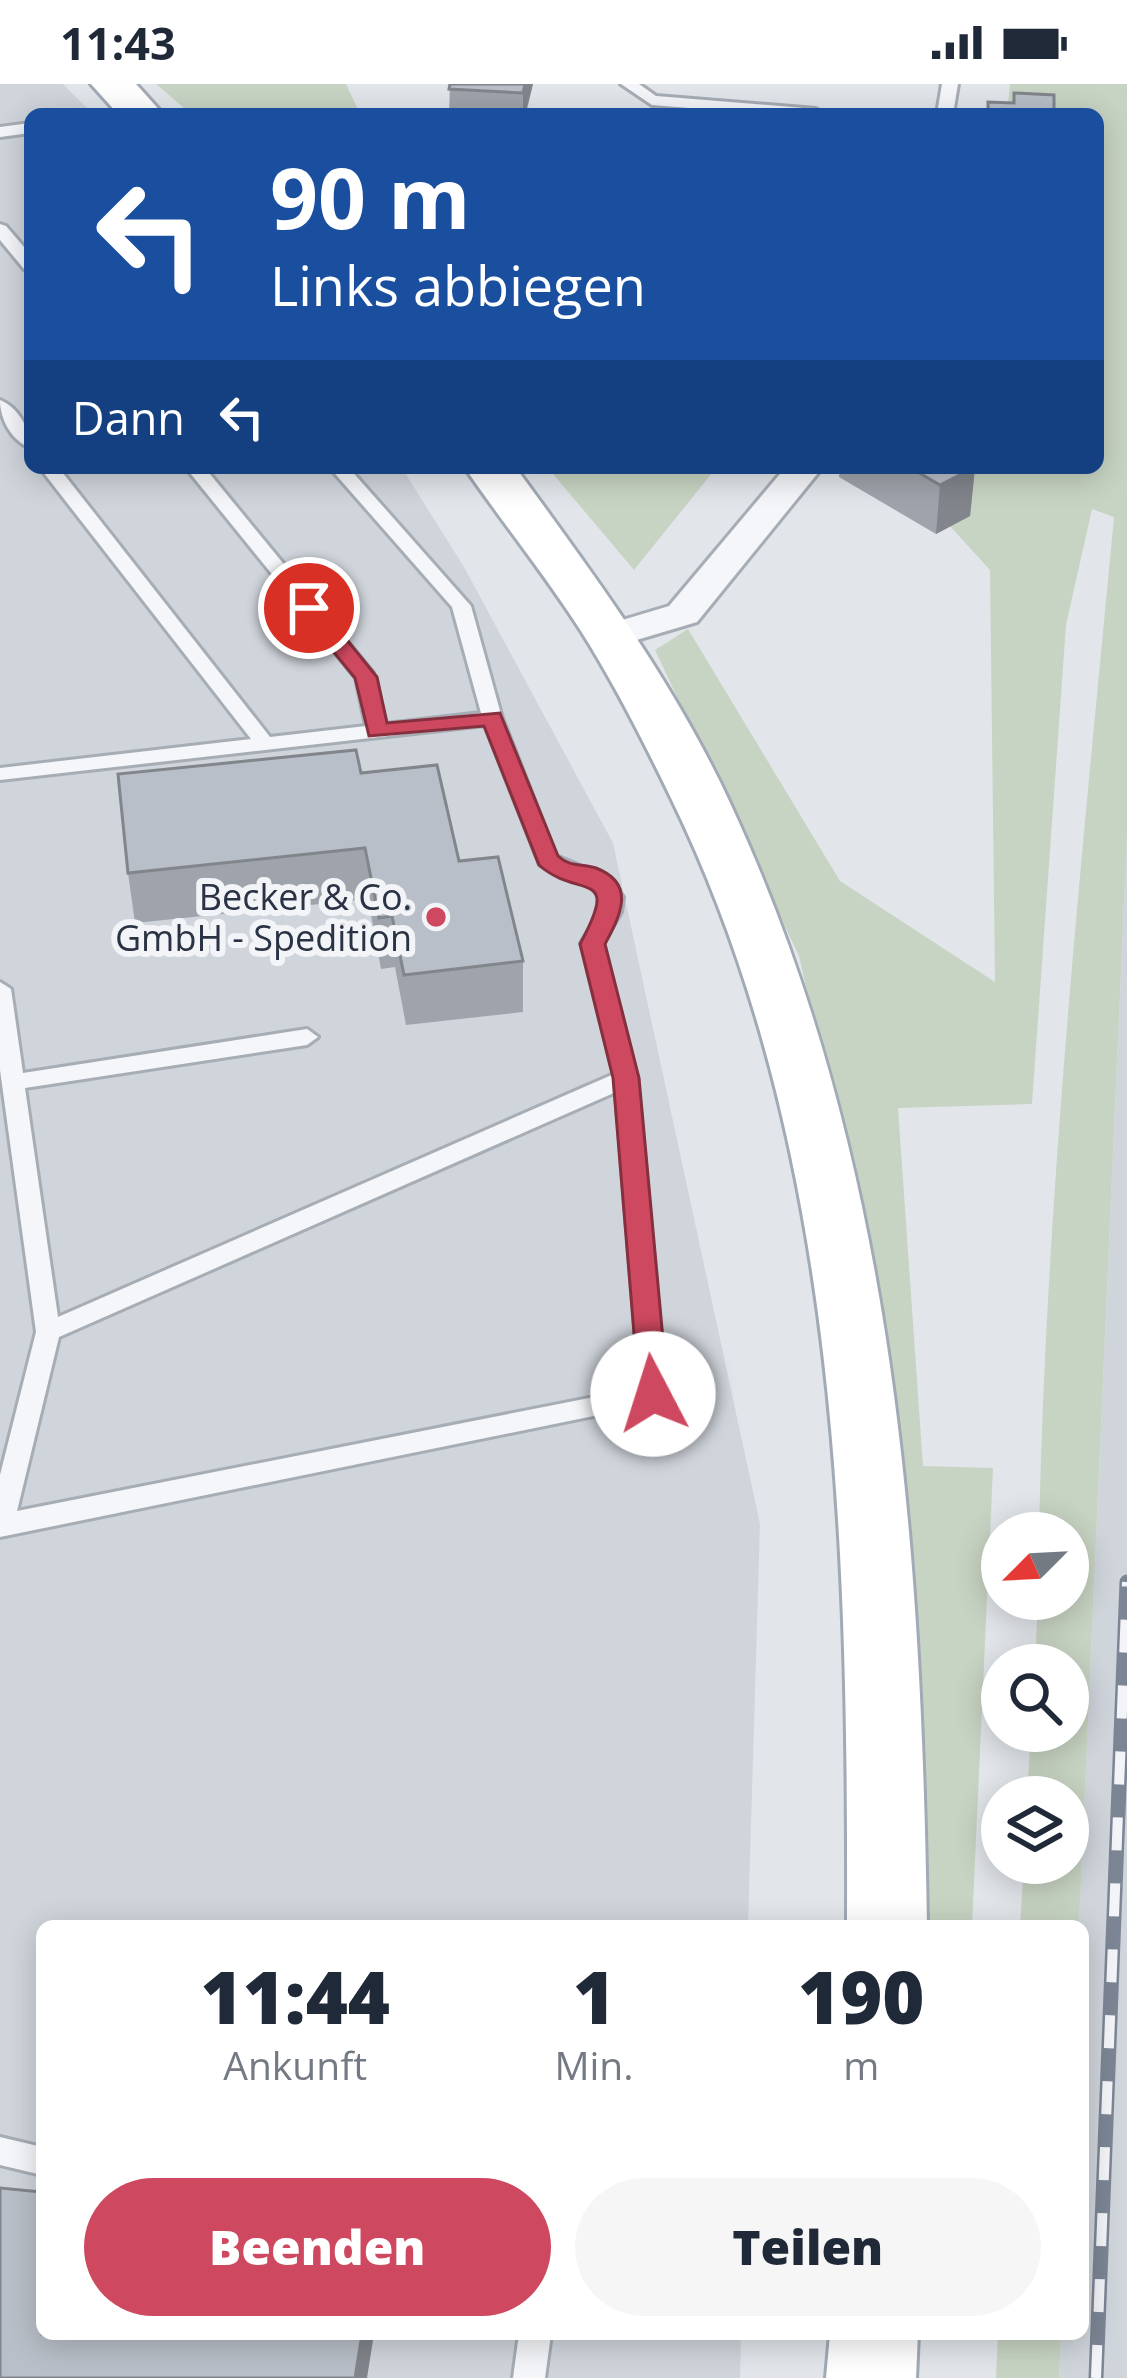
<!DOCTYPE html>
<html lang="de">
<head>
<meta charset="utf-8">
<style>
	:root { --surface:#fff; --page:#f6f6f7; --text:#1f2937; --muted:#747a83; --accent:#ce495f }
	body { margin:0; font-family:"Open Sans",sans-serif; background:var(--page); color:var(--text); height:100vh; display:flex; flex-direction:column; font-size:45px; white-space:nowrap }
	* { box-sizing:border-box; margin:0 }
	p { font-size:39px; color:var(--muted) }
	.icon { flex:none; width:66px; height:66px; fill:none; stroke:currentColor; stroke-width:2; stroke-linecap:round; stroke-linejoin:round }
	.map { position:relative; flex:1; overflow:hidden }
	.drawer { position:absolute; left:36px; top:1836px; width:1053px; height:420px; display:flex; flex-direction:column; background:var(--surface); border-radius:18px; box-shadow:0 6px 30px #0003 }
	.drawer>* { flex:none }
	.top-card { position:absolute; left:24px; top:24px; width:1080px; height:366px; border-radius:18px; box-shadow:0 6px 30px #0003; background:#1a4fa0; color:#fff; overflow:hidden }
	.needle { width:78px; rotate:246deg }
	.fabs { position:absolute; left:981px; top:1428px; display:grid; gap:24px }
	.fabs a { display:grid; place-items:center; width:108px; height:108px; border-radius:50%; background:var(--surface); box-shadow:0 6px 30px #0003; font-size:60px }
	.pin { position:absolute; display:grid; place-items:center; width:102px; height:102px; color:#fff; margin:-51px; border:6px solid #fff; border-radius:50%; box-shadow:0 3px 12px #0007 }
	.me { position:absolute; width:132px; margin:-66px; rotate:355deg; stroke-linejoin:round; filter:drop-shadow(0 0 9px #0008) }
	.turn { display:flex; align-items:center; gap:42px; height:252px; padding:0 48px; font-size:54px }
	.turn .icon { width:156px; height:156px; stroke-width:2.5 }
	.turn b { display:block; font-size:84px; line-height:102px }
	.then { display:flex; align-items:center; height:114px; padding:0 48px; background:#0003; gap:24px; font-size:45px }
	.eta { display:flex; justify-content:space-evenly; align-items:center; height:204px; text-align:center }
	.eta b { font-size:72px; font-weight:800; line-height:84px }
	.cta { display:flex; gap:24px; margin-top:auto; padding:24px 48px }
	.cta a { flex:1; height:138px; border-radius:72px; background:var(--accent); color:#fff; font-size:48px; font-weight:800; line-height:138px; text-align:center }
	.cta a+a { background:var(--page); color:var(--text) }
	.status { display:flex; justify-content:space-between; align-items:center; height:84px; padding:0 60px; background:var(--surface); direction:ltr }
	.status svg { height:33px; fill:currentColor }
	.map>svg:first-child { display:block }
	.built { fill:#d0d5dc }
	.green { fill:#c8d4c3 }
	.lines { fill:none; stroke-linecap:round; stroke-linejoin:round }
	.lane-casing { stroke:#a7adb5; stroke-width:6 }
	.street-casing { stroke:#a7adb5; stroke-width:6 }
	.primary-casing { stroke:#a2aab6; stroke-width:6 }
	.lane { fill:#f5f6f9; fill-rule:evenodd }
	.street { fill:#f5f6f9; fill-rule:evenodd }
	.primary { fill:#fff; fill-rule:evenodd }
	.rail-casing { stroke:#7c8594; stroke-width:15 }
	.rail { stroke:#f2f4f8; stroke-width:10; stroke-dasharray:33; stroke-linecap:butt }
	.wall { fill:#9fa4ac }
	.shaded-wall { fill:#82868c }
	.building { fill:#b9bfc8; stroke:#82868c; stroke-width:3 }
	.route { fill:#ce495f; stroke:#862f3e; stroke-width:3 }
	.poi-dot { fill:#ce495f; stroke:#f2f4f8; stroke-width:4.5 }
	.labels { text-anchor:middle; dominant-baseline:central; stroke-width:12; stroke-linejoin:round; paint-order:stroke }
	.poi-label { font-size:36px; fill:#2a3343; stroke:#f2f4f8; text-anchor:end }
</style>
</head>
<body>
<div class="status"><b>11:43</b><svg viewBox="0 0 49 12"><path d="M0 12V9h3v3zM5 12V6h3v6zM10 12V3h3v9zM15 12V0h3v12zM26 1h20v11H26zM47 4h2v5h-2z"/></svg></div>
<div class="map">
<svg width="1127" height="2294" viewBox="0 0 1127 2294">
	<rect width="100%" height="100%" fill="#e2e6ea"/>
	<!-- built -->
	<g class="built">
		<path d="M0 0H63L93 30H30V384H402L464 483 613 759 760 1440 748 1842H42V2250H741L740 2294H0Z"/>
		<path d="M1127 751V2294H1059L1061 2250H1083V1842H1079Z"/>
	</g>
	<!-- green -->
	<g class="green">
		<path d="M156 0H346L360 30H191Z"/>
		<path d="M1010 0H1127V751L1079 1842H1020L1024 1779H1068V1713H1027L1031 1647H1068V1581H1035L1038 1515H1068V1449H1039C1046 1110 1082 771 1114 433L1092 425 1066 541 1032 1020 898 1024 923 1382 993 1384 972 1842H927L905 1384 883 1246 799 872 655 566 688 545 840 797 995 898 990 486 897 384H1098V30H1007Z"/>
		<path d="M548 384H716L634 486Z"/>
		<path d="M998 2250H1061L1059 2294H996Z"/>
	</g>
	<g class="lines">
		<defs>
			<g id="lane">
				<path d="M621 0H639L656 12 816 25 824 30H761L652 21Z"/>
				<path d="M942 0H958L953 30H937Z"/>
				<path d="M30 39V49L0 53V43Z"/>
				<path d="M0 140 6 142 30 170V186L24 185 0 156Z"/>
				<path d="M0 316C19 324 30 345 30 364 11 356 0 335 0 316Z"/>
				<path d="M40 384H59L270 653 366 642 356 594 186 384H205L373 589 386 640 481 629 452 523 330 384H349L471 522 502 634 556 772 607 793 623 813 621 828 603 859 637 994 666 1311 662 1318 0 1453V1391L36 1248 0 986V898L11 905 23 989 307 945 318 953 307 961 25 1004 58 1233 614 990 581 859 600 828 601 813 592 803 540 781 485 641 0 696V684L251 655ZM616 1008 640 1304 17 1427 59 1253Z"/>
				<path d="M0 2053 42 2063V2091L0 2081Z"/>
				<path d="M519 2250H551L545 2294H513Z"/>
			</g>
			<path id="street" d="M785 384H822L697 538 613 563 599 559 593 551 599 543 669 522Z"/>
			<g id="primary">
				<path d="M91 0H136L163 30H118Z"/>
				<path d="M465 384H516C594 491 674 598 730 719 895 1073 921 1457 927 1842H847C848 1464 840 1061 671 714 644 658 614 599 581 547 545 491 503 439 465 384Z"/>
				<path d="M830 2250H918L916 2294H826Z"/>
			</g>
		</defs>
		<!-- lane casing -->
		<use href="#lane" class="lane-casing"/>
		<!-- street casing -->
		<use href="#street" class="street-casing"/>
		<!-- primary casing -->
		<use href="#primary" class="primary-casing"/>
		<!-- lane -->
		<use href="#lane" class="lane"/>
		<!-- street -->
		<use href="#street" class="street"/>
		<!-- primary -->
		<use href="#primary" class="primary"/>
		<defs>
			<path id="rail" d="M1096 2294 1127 1498"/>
		</defs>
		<!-- rail casing -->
		<use href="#rail" class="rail-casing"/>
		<!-- rail -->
		<use href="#rail" class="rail"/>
	</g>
	<!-- wall -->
	<g class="wall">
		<path d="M450 0H533L526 30H530H449Z"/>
		<path d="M840 384H975L970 432 936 450 839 393Z"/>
		<path d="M361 689 459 777 523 877V928L406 941 395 883 381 885 368 815 135 839 128 789Z"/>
	</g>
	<!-- shaded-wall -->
	<g class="shaded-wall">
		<path d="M525 0H533L525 30H523V9Z"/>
		<path d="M975 384 970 432 936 450 940 401Z"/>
		<path d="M362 2250H374L367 2294H355Z"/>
	</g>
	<!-- building -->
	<g class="building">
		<path d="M450 0H525L523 9 449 5Z"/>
		<path d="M1014 9 1054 11V27H1062V30H988V18L1014 19Z"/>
		<path d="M475 28 530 30H475Z"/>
		<path d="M911 384H973L940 401Z"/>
		<path d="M356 666 361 689 437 681 459 777 498 773 523 877 404 891 392 832 379 834 365 764 128 789 118 690Z"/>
		<path d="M0 2104 42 2108V2250H362L355 2294H0Z"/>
	</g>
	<!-- route -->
	<path class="route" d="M301 519H317L377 593 387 639 500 629 558 772C571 784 581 779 596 784 637 800 620 832 605 860L639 994 668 1310 664 1318 653 1321 639 1310 613 994 580 860C622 783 578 816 539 781L484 642 369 652 355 594 301 528Z"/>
	<!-- markers -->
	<circle class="poi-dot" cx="436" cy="833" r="12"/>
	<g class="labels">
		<!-- poi labels -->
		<g class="poi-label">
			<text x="412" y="812">Becker &amp; Co.<tspan x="412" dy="41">GmbH - Spedition</tspan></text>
		</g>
	</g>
</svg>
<div class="fabs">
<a><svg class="needle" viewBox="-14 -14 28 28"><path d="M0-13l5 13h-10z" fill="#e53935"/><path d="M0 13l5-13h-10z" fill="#747a83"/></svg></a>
<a><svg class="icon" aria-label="search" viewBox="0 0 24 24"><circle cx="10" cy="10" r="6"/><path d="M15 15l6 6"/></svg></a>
<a><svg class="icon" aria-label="layers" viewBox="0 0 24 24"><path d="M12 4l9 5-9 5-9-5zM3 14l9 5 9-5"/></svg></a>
</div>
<div class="pin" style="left:309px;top:524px;background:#d93025"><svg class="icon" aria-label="arrive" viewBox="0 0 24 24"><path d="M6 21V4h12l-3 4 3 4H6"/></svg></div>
<svg class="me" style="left:653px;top:1310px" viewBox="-20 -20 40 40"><circle r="19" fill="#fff"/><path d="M0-13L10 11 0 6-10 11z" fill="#ce495f"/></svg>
<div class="top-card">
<div class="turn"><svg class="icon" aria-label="left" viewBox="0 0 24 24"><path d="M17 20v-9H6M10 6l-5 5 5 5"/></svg><div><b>90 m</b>Links abbiegen</div></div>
<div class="then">Dann<svg class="icon" aria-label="left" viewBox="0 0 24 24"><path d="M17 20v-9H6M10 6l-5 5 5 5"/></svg></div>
</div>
<section class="drawer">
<div class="eta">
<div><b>11:44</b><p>Ankunft</p></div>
<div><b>1</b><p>Min.</p></div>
<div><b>190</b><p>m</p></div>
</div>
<div class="cta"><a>Beenden</a><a>Teilen</a></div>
</section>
</div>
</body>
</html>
